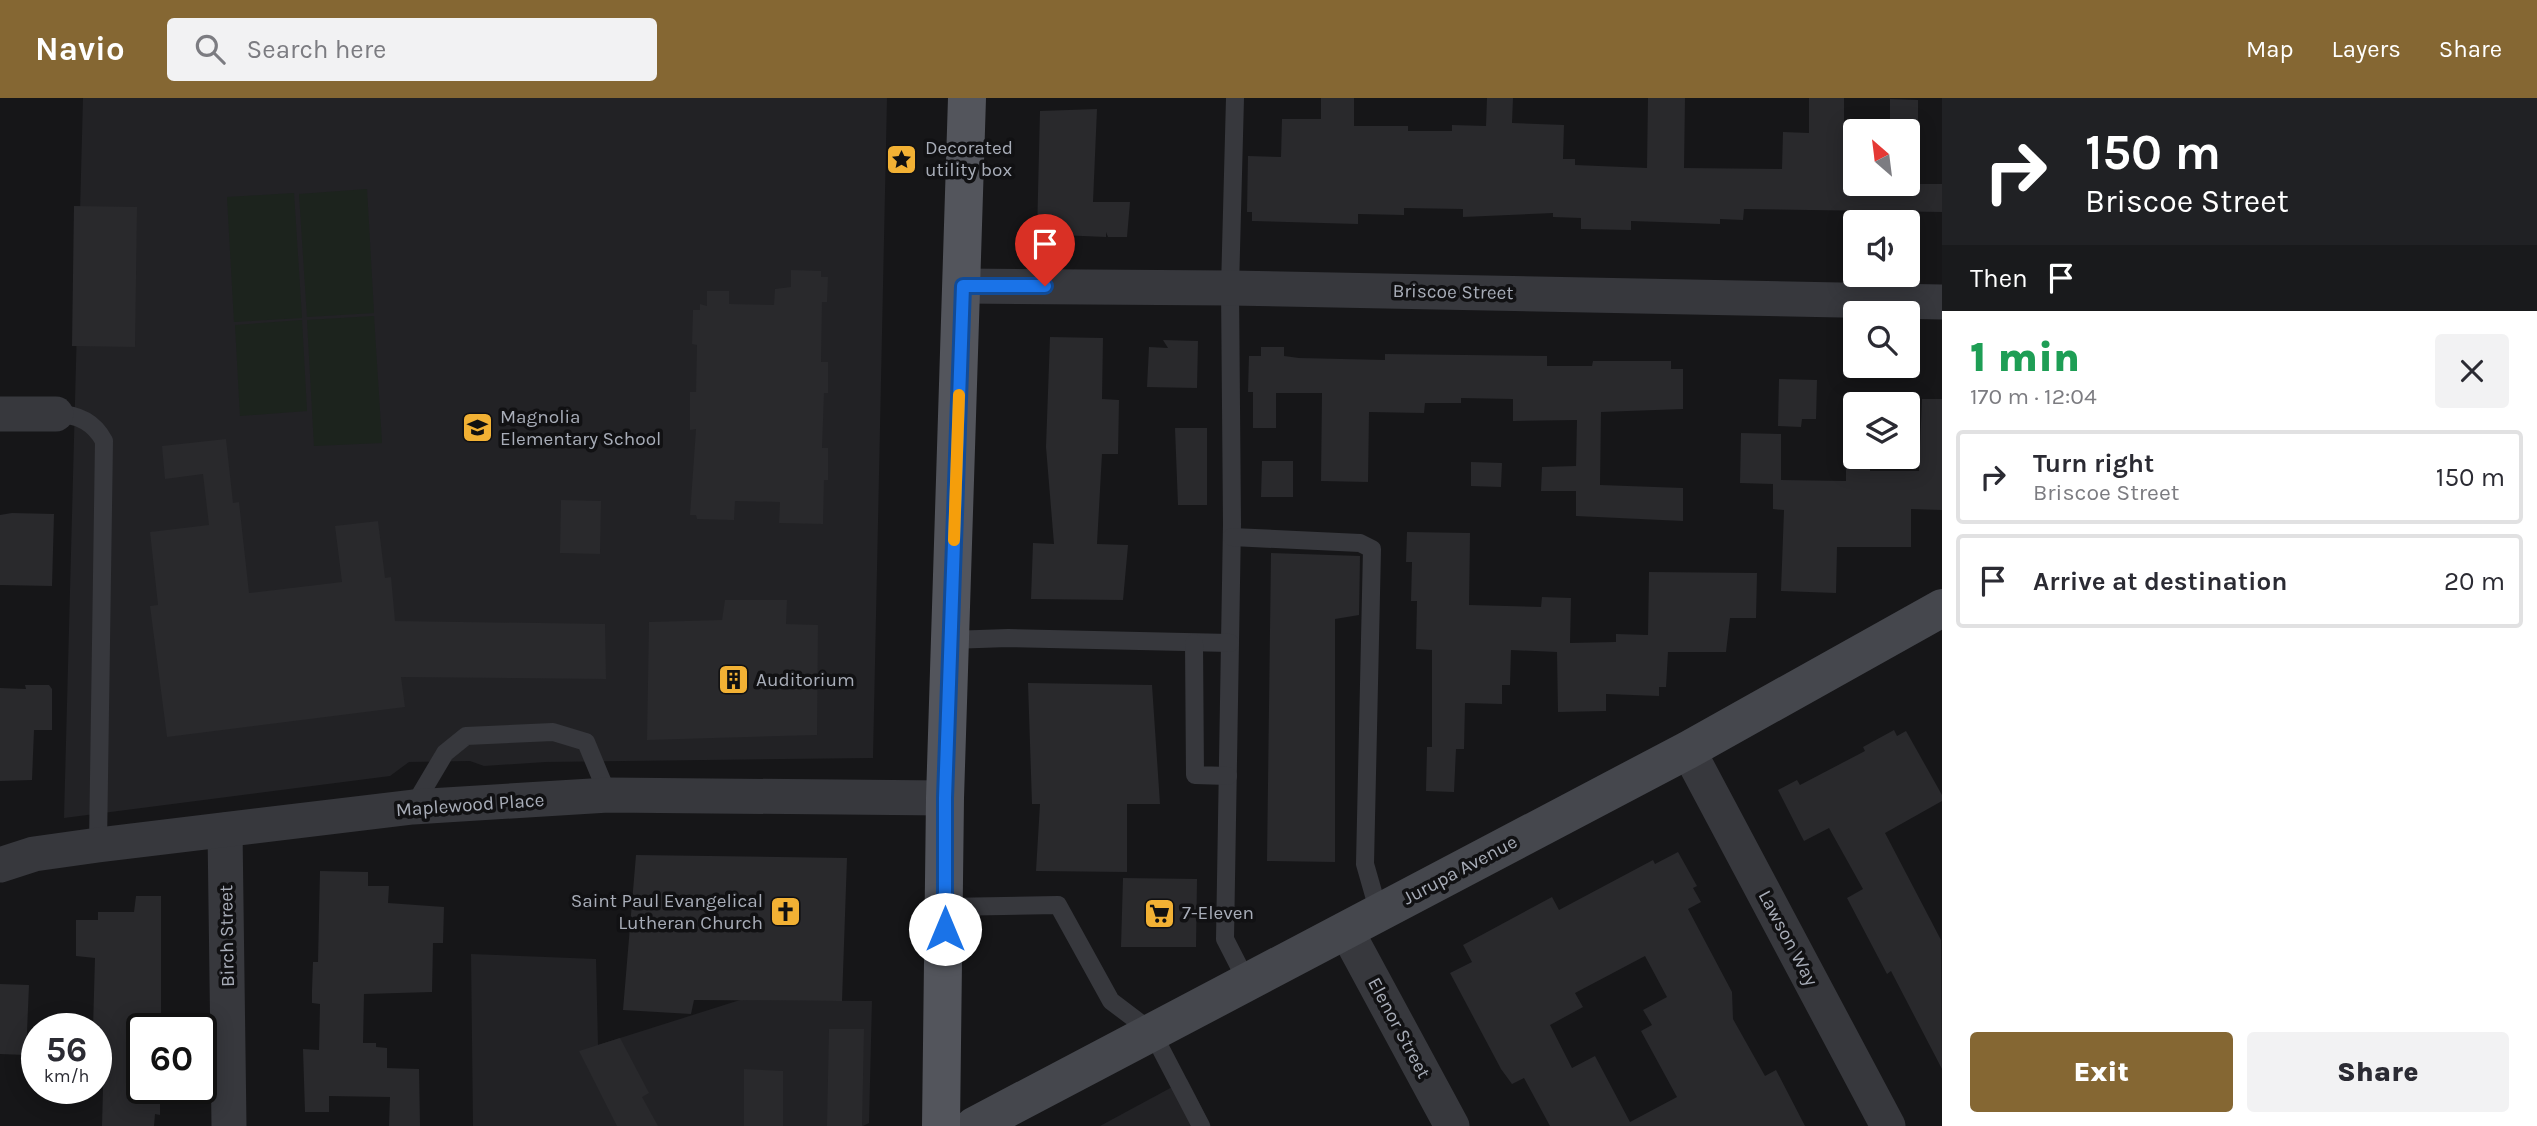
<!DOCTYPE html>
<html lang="en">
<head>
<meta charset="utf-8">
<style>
	:root { --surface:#fff; --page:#f2f2f3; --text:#2b2b33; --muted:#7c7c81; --line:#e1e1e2; --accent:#856733 }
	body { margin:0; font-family:Karla,sans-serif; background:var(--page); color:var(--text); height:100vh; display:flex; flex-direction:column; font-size:26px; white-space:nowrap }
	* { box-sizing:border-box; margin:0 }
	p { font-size:23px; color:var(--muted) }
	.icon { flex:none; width:38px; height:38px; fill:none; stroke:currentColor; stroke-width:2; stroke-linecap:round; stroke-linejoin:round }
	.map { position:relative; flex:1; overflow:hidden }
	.drawer { display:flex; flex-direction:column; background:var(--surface); width:595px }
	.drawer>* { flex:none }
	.hud { background:#202124; color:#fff; overflow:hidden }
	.needle { width:46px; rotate:332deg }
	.buttons { position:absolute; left:1843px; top:21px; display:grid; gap:14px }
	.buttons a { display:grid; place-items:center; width:77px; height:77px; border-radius:7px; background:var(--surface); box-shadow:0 4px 18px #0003; font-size:35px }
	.speed { position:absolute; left:21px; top:915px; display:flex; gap:14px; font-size:35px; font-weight:700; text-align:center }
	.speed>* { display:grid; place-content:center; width:91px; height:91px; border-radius:50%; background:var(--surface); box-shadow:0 4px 18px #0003; line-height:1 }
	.speed small { font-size:18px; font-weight:400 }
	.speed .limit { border:4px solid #111; border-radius:10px; background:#fff; color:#111 }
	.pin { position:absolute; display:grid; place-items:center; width:60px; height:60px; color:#fff; margin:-72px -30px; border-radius:50% 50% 50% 0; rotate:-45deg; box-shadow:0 0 7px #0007 }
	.pin .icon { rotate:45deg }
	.me { position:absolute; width:77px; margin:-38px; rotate:0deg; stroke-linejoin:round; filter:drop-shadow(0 0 5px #0008) }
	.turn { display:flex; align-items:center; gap:24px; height:147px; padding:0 28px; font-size:32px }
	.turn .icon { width:91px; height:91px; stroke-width:2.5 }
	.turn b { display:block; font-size:49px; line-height:60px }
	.then { display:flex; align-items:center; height:66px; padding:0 28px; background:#0003; gap:14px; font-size:26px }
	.round { display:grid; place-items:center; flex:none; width:74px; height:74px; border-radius:7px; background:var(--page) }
	.summary { display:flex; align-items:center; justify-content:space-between; height:119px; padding:0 28px }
	h1 { font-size:42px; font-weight:800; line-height:52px; color:#1e9e55 }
	.primary-button { display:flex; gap:14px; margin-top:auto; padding:14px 28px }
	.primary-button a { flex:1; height:80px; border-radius:7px; background:var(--accent); color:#fff; font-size:28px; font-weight:800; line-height:80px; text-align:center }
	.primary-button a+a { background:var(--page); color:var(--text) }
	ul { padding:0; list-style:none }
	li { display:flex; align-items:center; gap:21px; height:94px; margin:0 14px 10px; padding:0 14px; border:4px solid var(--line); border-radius:7px }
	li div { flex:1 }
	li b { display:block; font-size:26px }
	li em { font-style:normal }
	header { display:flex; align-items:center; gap:42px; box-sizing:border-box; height:98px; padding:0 35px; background:var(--accent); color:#fff }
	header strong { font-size:33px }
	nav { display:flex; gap:38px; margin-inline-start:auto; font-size:24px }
	.search { width:490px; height:63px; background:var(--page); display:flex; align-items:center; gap:18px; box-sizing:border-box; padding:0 24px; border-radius:7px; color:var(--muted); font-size:26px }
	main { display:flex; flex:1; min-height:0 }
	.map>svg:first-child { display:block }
	.built { fill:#222225 }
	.green { fill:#1c231d }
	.building { fill:#29292c; fill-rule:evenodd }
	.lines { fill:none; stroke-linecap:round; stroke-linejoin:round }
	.lane { stroke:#37383d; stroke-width:18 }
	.street { stroke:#37383d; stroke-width:35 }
	.secondary { stroke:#45474d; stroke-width:38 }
	.primary { stroke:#53555c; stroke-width:38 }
	.route-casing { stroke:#114b97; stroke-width:18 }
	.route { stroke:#1a73e8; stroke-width:12 }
	.slow { stroke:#f59e0b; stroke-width:12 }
	.labels { text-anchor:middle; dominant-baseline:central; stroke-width:7; stroke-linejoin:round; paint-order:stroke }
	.poi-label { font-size:19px; fill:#a8adb8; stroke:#111113; text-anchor:start }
	.street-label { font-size:19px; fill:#a8adb8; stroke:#111113 }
</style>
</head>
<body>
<header>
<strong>Navio</strong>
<div class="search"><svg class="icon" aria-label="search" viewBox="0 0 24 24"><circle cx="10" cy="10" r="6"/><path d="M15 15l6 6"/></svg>Search here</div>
<nav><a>Map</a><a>Layers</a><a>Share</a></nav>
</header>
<main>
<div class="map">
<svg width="1942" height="1028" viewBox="0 0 1942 1028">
	<rect width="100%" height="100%" fill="#161618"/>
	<!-- built -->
	<g class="built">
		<path d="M83 0H887L873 660 546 664 484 668 470 663 409 664 390 678 64 720Z"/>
		<path d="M471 856 596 861 598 947 740 902 872 903 869 1025 863 1028H473Z"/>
		<path d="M1187 981 1211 1028H1100Z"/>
	</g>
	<!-- green -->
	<g class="green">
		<path d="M367 91 374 215 307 219 299 96Z"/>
		<path d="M294 95 302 220 234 224 227 99Z"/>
		<path d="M374 218 382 345 314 348 307 222Z"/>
		<path d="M302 222 307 313 240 318 235 227Z"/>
	</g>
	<!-- building -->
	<g class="building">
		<path d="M1321 0H1354V28H1408V33H1452V27L1486 28 1487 0H1513L1512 25 1564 27 1563 61H1575V67L1647 70 1648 0H1685L1684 70 1782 71 1783 34 1809 35V0H1844V45L1855 44V86H1942V114L1744 111 1743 122 1720 121V126L1631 123V132L1581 131V120L1553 119V115L1463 119V111L1404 110V117L1358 116V126L1252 123V114H1247L1248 58 1281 59 1282 21H1321Z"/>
		<path d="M1890 1 1918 2V34L1890 33Z"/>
		<path d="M1097 11 1093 104H1130L1127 139H1108L1106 134V139L1037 136 1040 13Z"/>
		<path d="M74 108 137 109 135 249 72 248Z"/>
		<path d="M791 172 821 173V179H828L827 204H822L821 264H828V295H824L822 350H828V382H824L823 426 779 425 780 404 735 403 734 422 697 421 696 417H690L696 331 690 332V294H696L697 247 692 246 693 212H700V206L707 208V193H729V206L774 207 775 191 791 189Z"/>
		<path d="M1050 239 1103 240 1102 301 1119 302 1118 356H1102L1097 446 1128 447 1123 502 1031 501 1033 445 1054 446 1046 349Z"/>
		<path d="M1163 242 1198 243 1197 290 1147 289 1149 249 1168 250Z"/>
		<path d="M1261 249H1284V258L1299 260 1385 262V256L1547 258V268H1592L1593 263H1671V271H1683V311L1601 314 1600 387 1683 390V423L1576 418V393H1541L1542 369 1576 368 1577 322 1513 323V301L1461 300V305H1425L1424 315 1369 314 1368 384 1321 383 1322 295H1276V330H1253V294H1248L1249 258H1261Z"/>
		<path d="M1779 281 1817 282 1816 321H1802L1801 329 1778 328Z"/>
		<path d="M1922 301H1942V412L1911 411V449H1837L1836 495 1781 493 1784 412 1773 411V386L1740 385 1741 335 1781 336V382L1846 383V359H1870V373H1919Z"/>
		<path d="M1175 330H1207V407H1178Z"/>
		<path d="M226 341 233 405 239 404 249 495 342 484 335 428 378 423 385 480 391 479 395 523 605 526 606 581 401 579 405 609 167 639 150 508 158 507 150 434 209 427 203 376 165 381 162 348Z"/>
		<path d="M1262 363H1293V399H1261Z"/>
		<path d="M1471 364 1502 365 1501 389 1471 388Z"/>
		<path d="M561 402 601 403 600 456 560 455Z"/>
		<path d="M12 415 54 416 52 488 0 487V417Z"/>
		<path d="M1407 434 1470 435 1469 507 1541 509 1542 499 1571 500 1570 545 1616 544V536L1648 537 1649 474 1757 475 1756 520H1730L1726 554H1668L1666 589H1659V598L1606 596V613L1558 614 1557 554 1511 552 1510 587H1502V606L1465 605 1464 651H1456L1454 694 1426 693 1427 649H1432V552L1416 551 1417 503H1411L1412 464H1406Z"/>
		<path d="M1271 455 1360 458 1359 517 1335 521V764L1267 763Z"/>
		<path d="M725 502H787L786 526 818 527 817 637 647 642 649 524 722 522Z"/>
		<path d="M1028 585 1152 587 1160 706H1127V774L1036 773 1040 706H1032Z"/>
		<path d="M25 587H49L52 591V632H34L32 682 0 683V590L26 591Z"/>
		<path d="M1894 632 1897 638 1906 633 1942 697V703L1885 735 1941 842 1942 971 1891 873 1887 876 1847 800 1863 791 1829 730 1804 743 1778 692 1797 682 1800 687 1865 653 1863 649Z"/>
		<path d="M1678 754 1697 788 1693 790 1701 804 1688 811 1732 894 1733 921 1765 978 1776 972 1805 1028H1550L1524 980 1512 986 1501 971 1450 875 1472 864 1463 847 1552 799 1559 812 1653 762 1655 766ZM1645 858 1667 899 1643 912 1652 927 1641 933 1677 999 1630 1024 1595 958 1572 970 1550 927 1583 909 1575 895Z"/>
		<path d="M636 757 847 760 842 903 694 902 691 916 623 912Z"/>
		<path d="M320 773 368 774V788H389L388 805 444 809 443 845H433L432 894 364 896 363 945H376V949L387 950V970L419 971 420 1028H389L390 999 329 998V1014H305L303 951 319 952 320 906 312 905V892L313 864H318Z"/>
		<path d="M1123 780 1197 781 1196 849H1121Z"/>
		<path d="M136 798H161V931H142V990L160 992V1017L155 1016 154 1028H102L104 955H96V931H93L95 860 76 858V822H98V814H134Z"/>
		<path d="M0 886 29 887 26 957 0 956Z"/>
		<path d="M829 931H864L862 1028H827Z"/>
		<path d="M620 940 649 995 642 999 658 1028H617L579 953Z"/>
		<path d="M744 971 783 973V1028H744Z"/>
	</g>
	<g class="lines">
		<!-- lane -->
		<g class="lane">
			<path d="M1235 0 1230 190 1232 426 1225 841 1247 884"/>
			<path d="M56 316C78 316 94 324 104 343L98 747"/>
			<path d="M1232 439 1360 445 1372 451 1365 766 1379 815"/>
			<path d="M950 542 1008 540 1230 545"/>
			<path d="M1194 545 1195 677 1228 678"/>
			<path d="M413 709 445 655 466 638 553 634 586 644 608 697"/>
			<path d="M945 809 1058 807 1111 903 1152 934 1201 1028"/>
		</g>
		<!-- street -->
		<g class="street">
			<path d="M963 188 1230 190 1942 204"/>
			<path d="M0 316H56"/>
			<path d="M1688 652 1888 1028"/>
			<path d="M225 732 229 1028"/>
			<path d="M0 767 34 756 98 747 413 709 608 697 945 700"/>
			<path d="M1346 832 1452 1028"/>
		</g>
		<!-- secondary -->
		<path class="secondary" d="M974 1028 1688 652 1942 510"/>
		<!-- primary -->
		<path class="primary" d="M941 1028 945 700 967 0"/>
	</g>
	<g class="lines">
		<defs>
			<path id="route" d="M945 831V700L963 188H1045"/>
		</defs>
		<!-- route casing -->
		<use href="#route" class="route-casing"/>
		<!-- route -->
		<use href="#route" class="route"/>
		<!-- slow -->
		<path class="slow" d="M954 442 959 297"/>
	</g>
	<!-- icons -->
	<defs>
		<symbol id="sight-square" viewBox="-11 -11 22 22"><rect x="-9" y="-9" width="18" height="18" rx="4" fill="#f2b134" stroke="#111113"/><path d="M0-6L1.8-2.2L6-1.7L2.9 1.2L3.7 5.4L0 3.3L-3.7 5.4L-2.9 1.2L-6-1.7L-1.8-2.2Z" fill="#111"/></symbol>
		<symbol id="school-square" viewBox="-11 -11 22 22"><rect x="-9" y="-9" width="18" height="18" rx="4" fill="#f2b134" stroke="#111113"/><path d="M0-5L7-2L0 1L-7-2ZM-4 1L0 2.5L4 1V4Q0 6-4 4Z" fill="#111"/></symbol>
		<symbol id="building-square" viewBox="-11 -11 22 22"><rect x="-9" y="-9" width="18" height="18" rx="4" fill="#f2b134" stroke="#111113"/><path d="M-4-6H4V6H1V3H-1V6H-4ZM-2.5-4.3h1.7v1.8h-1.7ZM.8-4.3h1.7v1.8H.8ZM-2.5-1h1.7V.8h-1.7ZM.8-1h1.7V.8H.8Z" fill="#111"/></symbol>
		<symbol id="church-square" viewBox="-11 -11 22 22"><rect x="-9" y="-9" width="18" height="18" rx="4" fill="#f2b134" stroke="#111113"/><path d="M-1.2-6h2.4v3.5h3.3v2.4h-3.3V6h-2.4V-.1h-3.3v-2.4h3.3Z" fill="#111"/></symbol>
		<symbol id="supermarket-square" viewBox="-11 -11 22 22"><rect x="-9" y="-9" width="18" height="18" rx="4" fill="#f2b134" stroke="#111113"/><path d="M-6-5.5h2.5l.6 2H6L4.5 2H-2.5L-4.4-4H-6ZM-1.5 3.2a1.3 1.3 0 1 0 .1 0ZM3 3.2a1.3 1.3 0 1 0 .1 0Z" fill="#111"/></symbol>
	</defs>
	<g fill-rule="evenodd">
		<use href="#sight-square" x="884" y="44" width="35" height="35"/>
		<use href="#school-square" x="460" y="312" width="35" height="35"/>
		<use href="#building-square" x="716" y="564" width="35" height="35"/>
		<use href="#church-square" x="768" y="796" width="35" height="35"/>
		<use href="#supermarket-square" x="1142" y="798" width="35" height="35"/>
	</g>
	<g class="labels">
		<!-- poi labels -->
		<g class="poi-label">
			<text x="925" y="50">Decorated<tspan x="925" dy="22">utility box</tspan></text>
			<text x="500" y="319">Magnolia<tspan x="500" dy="22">Elementary School</tspan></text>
			<text x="756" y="582">Auditorium</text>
			<text x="763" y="803" text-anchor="end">Saint Paul Evangelical<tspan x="763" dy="22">Lutheran Church</tspan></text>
			<text x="1182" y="815">7-Eleven</text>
		</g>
		<!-- street labels -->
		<g class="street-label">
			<text transform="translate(1453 194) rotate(1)">Briscoe Street</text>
			<text transform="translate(470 707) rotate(-4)">Maplewood Place</text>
			<text transform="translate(1460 772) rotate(-28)">Jurupa Avenue</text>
			<text transform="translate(227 838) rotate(-91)">Birch Street</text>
			<text transform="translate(1788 840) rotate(62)">Lawson Way</text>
			<text transform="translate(1399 930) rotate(62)">Elenor Street</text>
		</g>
	</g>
</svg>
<div class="buttons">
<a><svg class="needle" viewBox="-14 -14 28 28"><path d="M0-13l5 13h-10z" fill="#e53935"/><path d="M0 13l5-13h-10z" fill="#7c7c81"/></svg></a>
<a><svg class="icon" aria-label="sound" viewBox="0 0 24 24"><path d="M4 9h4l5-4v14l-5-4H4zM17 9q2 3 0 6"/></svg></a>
<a><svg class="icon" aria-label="search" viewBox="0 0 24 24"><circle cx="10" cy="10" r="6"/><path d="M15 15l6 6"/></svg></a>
<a><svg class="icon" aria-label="layers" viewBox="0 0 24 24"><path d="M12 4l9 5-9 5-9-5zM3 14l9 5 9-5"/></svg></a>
</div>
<div class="speed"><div>56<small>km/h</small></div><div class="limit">60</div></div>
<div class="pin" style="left:1045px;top:188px;background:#d93025"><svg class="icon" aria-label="arrive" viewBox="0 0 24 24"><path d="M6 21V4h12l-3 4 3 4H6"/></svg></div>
<svg class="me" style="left:945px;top:831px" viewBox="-20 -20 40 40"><circle r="19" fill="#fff"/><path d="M0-13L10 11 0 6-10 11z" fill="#1a73e8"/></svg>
</div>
<section class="drawer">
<div class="hud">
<div class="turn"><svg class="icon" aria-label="right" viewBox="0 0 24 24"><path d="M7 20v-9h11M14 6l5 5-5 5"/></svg><div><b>150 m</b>Briscoe Street</div></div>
<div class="then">Then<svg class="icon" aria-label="arrive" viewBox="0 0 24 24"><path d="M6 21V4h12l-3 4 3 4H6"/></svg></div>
</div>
<div class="summary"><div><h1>1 min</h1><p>170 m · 12:04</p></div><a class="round"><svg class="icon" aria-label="close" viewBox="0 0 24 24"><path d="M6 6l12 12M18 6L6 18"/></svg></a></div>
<ul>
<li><svg class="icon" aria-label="right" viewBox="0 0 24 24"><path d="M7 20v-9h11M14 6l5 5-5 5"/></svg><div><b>Turn right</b><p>Briscoe Street</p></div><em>150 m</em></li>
<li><svg class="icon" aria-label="arrive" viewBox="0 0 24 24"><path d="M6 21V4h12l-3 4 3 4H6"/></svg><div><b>Arrive at destination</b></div><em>20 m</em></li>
</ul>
<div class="primary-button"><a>Exit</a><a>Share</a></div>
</section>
</main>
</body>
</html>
